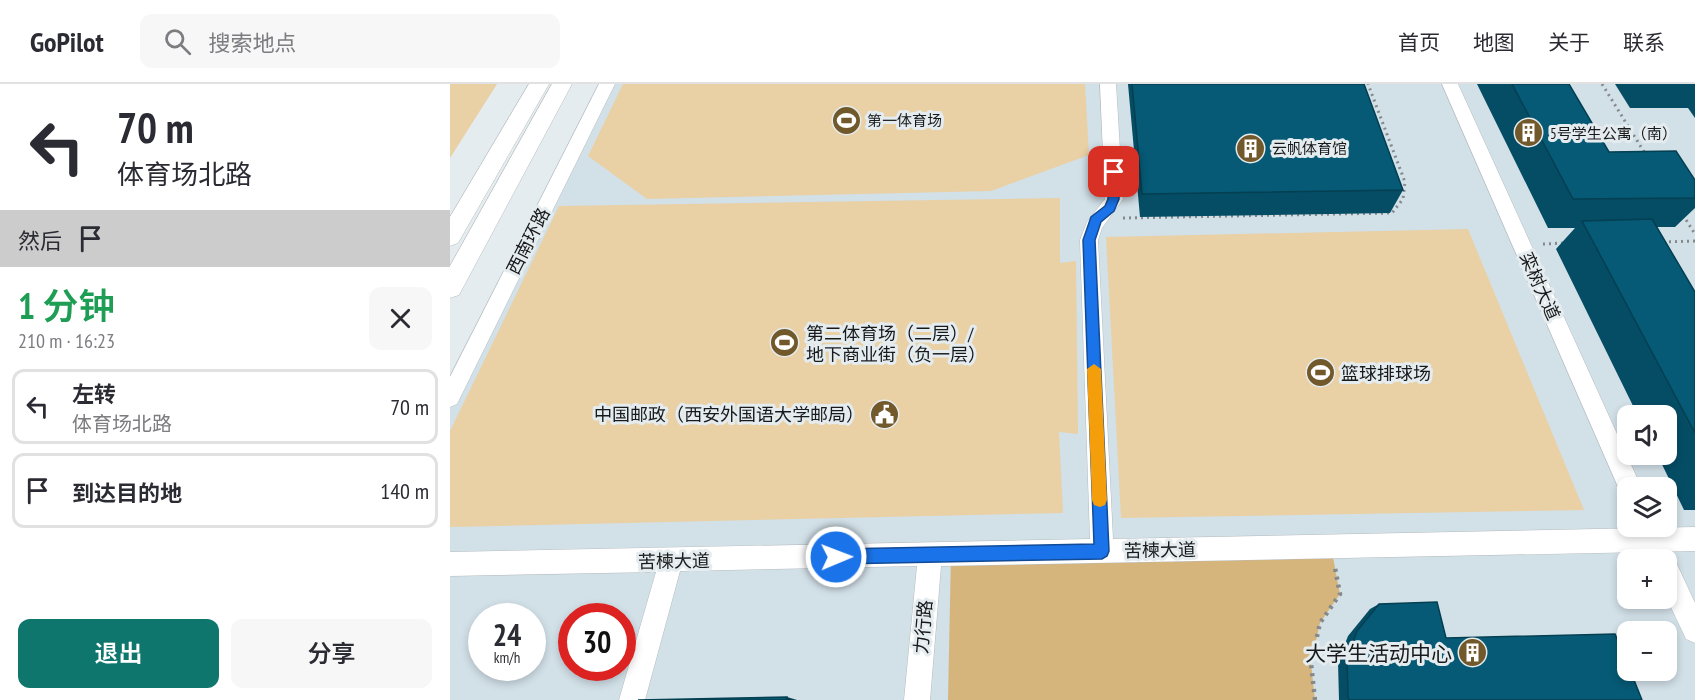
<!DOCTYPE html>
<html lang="zh">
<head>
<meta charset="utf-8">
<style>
	:root { --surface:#fff; --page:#f7f7f7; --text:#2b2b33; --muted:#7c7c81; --line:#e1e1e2; --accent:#0f766e }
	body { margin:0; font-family:"PT Sans Narrow","Noto Sans SC",sans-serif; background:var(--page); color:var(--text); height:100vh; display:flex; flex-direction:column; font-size:22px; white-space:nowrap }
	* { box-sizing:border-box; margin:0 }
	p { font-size:20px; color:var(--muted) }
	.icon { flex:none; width:33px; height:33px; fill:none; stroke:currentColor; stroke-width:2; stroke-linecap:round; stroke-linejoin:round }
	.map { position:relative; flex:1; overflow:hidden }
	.sheet { display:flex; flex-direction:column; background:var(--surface); width:450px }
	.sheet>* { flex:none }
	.top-card { background:#fff; color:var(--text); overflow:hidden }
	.tools { position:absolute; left:1167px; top:321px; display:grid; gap:12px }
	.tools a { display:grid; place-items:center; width:60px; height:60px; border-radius:12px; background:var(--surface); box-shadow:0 3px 9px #0003; font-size:30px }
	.speed { position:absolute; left:18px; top:519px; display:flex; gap:12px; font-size:30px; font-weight:700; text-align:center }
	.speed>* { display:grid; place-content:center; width:78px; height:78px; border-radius:50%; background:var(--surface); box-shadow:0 3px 9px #0003; line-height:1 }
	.speed small { font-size:15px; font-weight:400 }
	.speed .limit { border:9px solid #d22; background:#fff; color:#111 }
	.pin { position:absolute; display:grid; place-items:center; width:51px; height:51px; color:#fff; margin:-26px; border-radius:12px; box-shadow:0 3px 9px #0006 }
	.me { position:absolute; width:66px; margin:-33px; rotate:89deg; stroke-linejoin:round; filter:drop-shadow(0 0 4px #0008) }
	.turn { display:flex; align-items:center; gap:21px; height:126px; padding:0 18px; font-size:27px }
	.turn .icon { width:78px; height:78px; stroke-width:2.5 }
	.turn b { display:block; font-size:42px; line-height:51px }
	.then { display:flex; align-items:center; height:57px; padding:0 18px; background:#0003; gap:12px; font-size:22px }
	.round { display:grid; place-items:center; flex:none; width:63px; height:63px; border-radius:12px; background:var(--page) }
	.overview { display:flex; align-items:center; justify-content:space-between; height:102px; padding:0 18px }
	h1 { font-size:36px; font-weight:600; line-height:45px; color:#1e9e55 }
	.action { display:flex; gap:12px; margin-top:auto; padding:12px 18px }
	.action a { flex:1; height:69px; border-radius:12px; background:var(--accent); color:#fff; font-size:24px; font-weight:600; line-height:69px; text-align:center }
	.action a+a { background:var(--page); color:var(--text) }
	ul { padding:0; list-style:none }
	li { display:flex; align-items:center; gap:18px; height:75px; margin:0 12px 9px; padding:0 6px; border:3px solid var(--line); border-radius:12px }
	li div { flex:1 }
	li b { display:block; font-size:22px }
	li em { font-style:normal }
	header { display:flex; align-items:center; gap:36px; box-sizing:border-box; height:84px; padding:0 30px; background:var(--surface); border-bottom:2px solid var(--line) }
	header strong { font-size:28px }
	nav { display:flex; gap:33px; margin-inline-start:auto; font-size:21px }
	.search { width:420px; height:54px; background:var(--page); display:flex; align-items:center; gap:15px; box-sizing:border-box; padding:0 21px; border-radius:12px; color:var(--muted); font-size:22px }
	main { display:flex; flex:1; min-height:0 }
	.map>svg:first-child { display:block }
	.built { fill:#d2e0e8; fill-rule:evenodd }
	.green { fill:#e9d0a5 }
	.forest { fill:#d5b57c }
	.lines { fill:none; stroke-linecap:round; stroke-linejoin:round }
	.minor-casing { stroke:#b5bbbe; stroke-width:1 }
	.tertiary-casing { stroke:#b5bbbe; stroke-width:1 }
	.path-far1 { stroke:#85898b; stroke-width:3; stroke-dasharray:2 4; stroke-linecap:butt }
	.path { stroke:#85898b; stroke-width:4.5; stroke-dasharray:3 5; stroke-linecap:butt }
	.minor { fill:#fff; fill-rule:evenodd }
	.tertiary { fill:#fff; fill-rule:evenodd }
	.wall { fill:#054d65 }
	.shaded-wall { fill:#043f52 }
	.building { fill:#065a75; stroke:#043f52; stroke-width:1.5 }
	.route { fill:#1a73e8; stroke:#114b97; stroke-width:1.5 }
	.slow { fill:#f59e0b }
	.labels { text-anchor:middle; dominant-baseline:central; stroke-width:6; stroke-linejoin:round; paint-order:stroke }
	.far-poi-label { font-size:15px; fill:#17191a; stroke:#e5ecef; text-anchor:start }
	.street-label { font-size:18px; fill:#17191a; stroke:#e5ecef }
	.poi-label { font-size:18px; fill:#17191a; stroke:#e5ecef; text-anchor:start }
	.near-poi-label { font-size:21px; fill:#17191a; stroke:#e5ecef; text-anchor:end }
</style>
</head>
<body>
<header>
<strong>GoPilot</strong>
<div class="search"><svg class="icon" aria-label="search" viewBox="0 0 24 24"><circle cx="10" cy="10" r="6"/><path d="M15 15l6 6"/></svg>搜索地点</div>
<nav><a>首页</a><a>地图</a><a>关于</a><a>联系</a></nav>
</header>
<main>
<section class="sheet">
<div class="top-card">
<div class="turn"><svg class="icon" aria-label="left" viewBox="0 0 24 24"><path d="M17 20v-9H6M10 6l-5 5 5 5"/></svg><div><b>70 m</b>体育场北路</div></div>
<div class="then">然后<svg class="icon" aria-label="arrive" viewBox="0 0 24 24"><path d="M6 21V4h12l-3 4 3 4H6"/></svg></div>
</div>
<div class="overview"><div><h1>1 分钟</h1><p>210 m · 16:23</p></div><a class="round"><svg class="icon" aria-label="close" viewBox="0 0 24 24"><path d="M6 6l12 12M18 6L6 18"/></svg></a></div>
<ul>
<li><svg class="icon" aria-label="left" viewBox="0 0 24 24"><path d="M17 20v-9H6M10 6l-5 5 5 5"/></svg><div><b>左转</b><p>体育场北路</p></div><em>70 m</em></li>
<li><svg class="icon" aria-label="arrive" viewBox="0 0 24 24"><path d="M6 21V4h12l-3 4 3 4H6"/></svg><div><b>到达目的地</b></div><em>140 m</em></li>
</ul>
<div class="action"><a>退出</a><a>分享</a></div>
</section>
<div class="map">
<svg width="1245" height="616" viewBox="0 0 1245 616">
	<rect width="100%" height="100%" fill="#e5ecef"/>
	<!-- built -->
	<path class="built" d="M149 0H1245V616H0V290ZM1178 332H1216V370H1178ZM1178 404H1216V442H1178ZM1178 476H1216V514H1178ZM32 532H82V584H32ZM122 532H172V584H122ZM1178 548H1216V586H1178Z"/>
	<!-- green -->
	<g class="green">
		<path d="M0 0H47L0 74Z"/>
		<path d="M173 0H635L639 71 541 107 197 115 138 72Z"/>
		<path d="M610 114V179L626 177 628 350 609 348 613 429 0 443V347L109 122Z"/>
		<path d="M1018 145 1134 426 671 434 656 153Z"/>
	</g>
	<!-- forest -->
	<path class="forest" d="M881 463 890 510 870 539 861 579 865 616H498L501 470Z"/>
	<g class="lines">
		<defs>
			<g id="minor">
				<path d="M149 0H165L7 320 0 323V293Z"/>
				<path d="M650 0H666L673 115 652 144 648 156 663 455 1245 443V467L491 482 480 616H454L467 482 230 487 195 616H169L206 488 0 492V468L640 455 630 156 637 138 655 115Z"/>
				<path d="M992 0H1008L1188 396 1191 404H1178V414L1172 412Z"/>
				<path d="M1216 473 1225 476 1245 519V559L1236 555 1216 513V476H1210Z"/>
			</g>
			<g id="tertiary">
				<path d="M79 0H99L8 159 0 162V133Z"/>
				<path d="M102 0H122L9 211 0 214V182Z"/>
			</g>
		</defs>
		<!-- minor casing -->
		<use href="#minor" class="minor-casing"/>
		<!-- tertiary casing -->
		<use href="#tertiary" class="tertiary-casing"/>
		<!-- path-far1 -->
		<g class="path-far1">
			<path d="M1152 0 1196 71"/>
			<path d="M1233 131 1245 150"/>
			<path d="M673 134 942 129 953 115 955 98 918 0"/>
			<path d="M1213 158 1245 157"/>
			<path d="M1093 160 1115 159"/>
		</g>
		<!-- path -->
		<path class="path" d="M865 616 861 579 870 539 890 510 885 484"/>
		<!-- minor -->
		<use href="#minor" class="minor"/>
		<!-- tertiary -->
		<use href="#tertiary" class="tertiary"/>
	</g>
	<!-- wall -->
	<g class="wall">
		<path d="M678 0H914L953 106 940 129 690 133Z"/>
		<path d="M1027 0H1119L1159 68 1245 96V124L1225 143H1206L1245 208V426H1234L1207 370H1216V332H1188L1106 165 1125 144H1098Z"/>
		<path d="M1165 0H1245V34L1238 24H1180Z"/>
		<path d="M929 520 996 554 1192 616H889L888 578 898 552 920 525Z"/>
	</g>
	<!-- shaded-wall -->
	<path class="shaded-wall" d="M337 613 347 616H336Z"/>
	<!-- building -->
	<g class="building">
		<path d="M682 0H914L953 106 692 110Z"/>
		<path d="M1062 0H1119L1159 68 1226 67 1245 96V114L1123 115Z"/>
		<path d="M1202 135 1245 208V349L1132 137Z"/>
		<path d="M987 518 996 554 1165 550 1178 580V586H1180L1192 616H899L898 612 897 575 907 547 929 520Z"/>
		<path d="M337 613 336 616H188Z"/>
	</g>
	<!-- route -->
	<path class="route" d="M664 84 669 88V115L664 127 651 138 645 156 659 467 657 472 652 475 386 480 380 478 378 473 380 467 386 465 644 460 633 156 641 133 655 122 658 115V88Z"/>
	<!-- slow -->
	<path class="slow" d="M644 280 651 285 657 416 655 421 650 423 644 421 642 416 637 285Z"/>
	<!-- icons -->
	<defs>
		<symbol id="stadium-disc" viewBox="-11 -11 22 22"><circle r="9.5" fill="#72592b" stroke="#e5ecef"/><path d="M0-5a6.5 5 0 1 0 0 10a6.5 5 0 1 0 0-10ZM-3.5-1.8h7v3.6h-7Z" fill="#fff"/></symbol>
		<symbol id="building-disc" viewBox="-11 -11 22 22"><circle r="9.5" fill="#72592b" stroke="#e5ecef"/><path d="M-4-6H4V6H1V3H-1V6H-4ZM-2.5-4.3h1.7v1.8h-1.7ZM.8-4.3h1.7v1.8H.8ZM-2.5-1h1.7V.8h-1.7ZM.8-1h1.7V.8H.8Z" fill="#fff"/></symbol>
		<symbol id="civic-disc" viewBox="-11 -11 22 22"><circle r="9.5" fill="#72592b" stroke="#e5ecef"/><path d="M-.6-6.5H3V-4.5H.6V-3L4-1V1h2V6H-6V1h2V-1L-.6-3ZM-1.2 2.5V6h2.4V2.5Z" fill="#fff"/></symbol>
	</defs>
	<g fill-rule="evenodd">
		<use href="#stadium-disc" x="380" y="20" width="33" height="33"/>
		<use href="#building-disc" x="1062" y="32" width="33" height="33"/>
		<use href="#building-disc" x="784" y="48" width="33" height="33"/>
		<use href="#stadium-disc" x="318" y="242" width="33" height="33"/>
		<use href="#stadium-disc" x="854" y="272" width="33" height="33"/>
		<use href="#civic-disc" x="418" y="314" width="33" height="33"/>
		<use href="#building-disc" x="1006" y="552" width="33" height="33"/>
	</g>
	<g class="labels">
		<!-- far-poi labels -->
		<g class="far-poi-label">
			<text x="417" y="36">第一体育场</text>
			<text x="1100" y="49">5号学生公寓（南）</text>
			<text x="822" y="64">云帆体育馆</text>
		</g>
		<!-- street labels -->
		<g class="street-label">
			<text transform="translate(78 157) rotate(-63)">西南环路</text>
			<text transform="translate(1090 202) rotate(66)">栾树大道</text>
			<text transform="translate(710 466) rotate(-1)">苦楝大道</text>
			<text transform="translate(224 477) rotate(-1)">苦楝大道</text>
			<text transform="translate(473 543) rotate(-85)">力行路</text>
		</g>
		<!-- poi labels -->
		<g class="poi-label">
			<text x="356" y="249">第二体育场（二层）/<tspan x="356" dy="21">地下商业街（负一层）</tspan></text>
			<text x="891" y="289">篮球排球场</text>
			<text x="414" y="330" text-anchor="end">中国邮政（西安外国语大学邮局）</text>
		</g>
		<!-- near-poi labels -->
		<g class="near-poi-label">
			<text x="1002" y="569">大学生活动中心</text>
		</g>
	</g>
</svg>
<div class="tools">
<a><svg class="icon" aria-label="sound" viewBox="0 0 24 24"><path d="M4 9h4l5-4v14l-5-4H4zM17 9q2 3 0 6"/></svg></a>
<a><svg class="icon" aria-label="layers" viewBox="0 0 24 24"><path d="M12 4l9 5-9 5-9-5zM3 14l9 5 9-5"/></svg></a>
<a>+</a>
<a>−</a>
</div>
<div class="speed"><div>24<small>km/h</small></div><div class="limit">30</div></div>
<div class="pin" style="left:664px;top:88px;background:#d93025"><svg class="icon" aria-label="arrive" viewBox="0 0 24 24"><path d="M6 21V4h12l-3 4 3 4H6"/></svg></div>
<svg class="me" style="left:386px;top:473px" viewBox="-20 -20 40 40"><circle r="17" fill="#1a73e8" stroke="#fff" stroke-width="3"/><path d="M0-11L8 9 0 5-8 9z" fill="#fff"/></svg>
</div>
</main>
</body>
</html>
